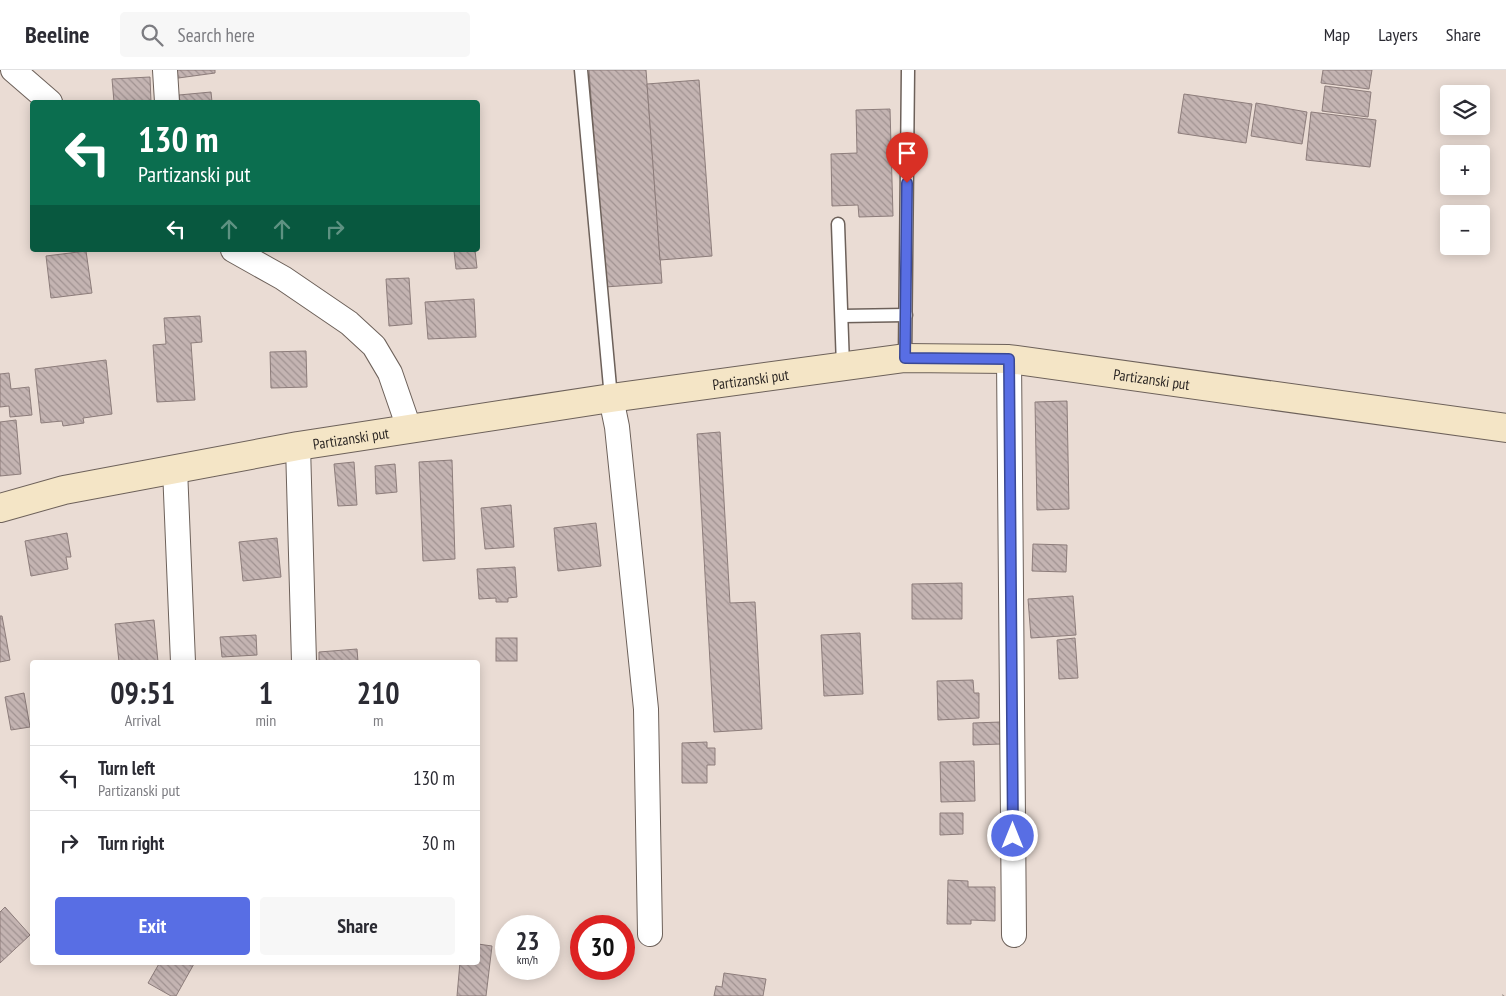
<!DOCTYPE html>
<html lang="en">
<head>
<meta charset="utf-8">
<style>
	:root { --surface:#fff; --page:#f7f7f7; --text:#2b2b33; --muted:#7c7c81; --line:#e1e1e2; --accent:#586ee4 }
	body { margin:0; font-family:"PT Sans Narrow",sans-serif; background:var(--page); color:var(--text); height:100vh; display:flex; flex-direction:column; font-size:19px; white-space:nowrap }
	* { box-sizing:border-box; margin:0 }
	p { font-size:16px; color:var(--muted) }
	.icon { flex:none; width:28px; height:28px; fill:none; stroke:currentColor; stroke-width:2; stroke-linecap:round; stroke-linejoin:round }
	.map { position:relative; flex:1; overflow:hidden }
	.panel { position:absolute; left:30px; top:590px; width:450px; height:305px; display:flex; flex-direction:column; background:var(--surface); border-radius:5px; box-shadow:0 2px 12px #0003 }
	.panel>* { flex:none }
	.guide { position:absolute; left:30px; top:30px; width:450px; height:152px; border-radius:5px; box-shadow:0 2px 12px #0003; background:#0b6e4f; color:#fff; overflow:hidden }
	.controls { position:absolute; left:1440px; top:15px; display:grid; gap:10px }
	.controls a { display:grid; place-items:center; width:50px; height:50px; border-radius:5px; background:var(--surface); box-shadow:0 2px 12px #0003; font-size:25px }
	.speed { position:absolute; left:495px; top:845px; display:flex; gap:10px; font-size:25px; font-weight:700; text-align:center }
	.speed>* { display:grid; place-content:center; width:65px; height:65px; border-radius:50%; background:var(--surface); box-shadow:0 2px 12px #0003; line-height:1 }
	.speed small { font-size:12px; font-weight:400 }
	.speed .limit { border:8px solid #d22; background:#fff; color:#111 }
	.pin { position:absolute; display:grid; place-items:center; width:42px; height:42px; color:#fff; margin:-51px -21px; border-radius:50% 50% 50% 0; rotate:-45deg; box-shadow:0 0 5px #0007 }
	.pin .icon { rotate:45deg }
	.me { position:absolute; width:55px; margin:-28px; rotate:0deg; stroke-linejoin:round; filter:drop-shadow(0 0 4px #0008) }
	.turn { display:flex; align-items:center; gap:18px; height:105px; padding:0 25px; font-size:22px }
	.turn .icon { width:65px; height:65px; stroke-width:2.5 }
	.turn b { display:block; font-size:35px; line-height:42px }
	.lanes { display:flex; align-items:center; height:48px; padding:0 25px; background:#0003; justify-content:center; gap:25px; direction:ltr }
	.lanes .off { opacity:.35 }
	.eta { display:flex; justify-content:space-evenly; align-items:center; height:85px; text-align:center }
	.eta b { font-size:30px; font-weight:600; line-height:35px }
	.cta { display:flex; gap:10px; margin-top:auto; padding:10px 25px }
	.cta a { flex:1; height:58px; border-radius:5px; background:var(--accent); color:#fff; font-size:20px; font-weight:600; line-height:58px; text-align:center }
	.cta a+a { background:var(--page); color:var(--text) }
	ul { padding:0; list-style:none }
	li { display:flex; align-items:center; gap:15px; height:65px; padding:0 25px; border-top:1px solid var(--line) }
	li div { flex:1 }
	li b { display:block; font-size:19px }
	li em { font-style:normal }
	header { display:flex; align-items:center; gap:30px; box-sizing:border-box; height:70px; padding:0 25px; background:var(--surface); border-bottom:1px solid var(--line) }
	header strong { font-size:24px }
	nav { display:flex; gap:28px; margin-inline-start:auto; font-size:18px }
	.search { width:350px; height:45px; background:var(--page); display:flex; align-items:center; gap:12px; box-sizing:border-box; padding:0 18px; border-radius:5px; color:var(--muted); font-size:19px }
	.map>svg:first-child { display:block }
	.building { fill:url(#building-back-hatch); stroke:#8d7d7b }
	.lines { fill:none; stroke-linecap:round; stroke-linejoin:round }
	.lane-casing { stroke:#6d615a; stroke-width:15 }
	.street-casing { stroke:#6d615a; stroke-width:26 }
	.secondary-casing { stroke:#6d615a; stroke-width:30 }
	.path { stroke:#9b908a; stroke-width:3; stroke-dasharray:1 4; stroke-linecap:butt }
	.lane { stroke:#fff; stroke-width:12 }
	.street { stroke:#fff; stroke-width:24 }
	.secondary { stroke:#f4e5c6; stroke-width:28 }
	.route-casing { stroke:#394894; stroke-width:12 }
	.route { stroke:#586ee4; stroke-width:9 }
	.labels { text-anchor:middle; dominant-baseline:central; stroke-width:5; stroke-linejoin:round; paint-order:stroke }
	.street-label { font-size:15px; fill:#2e2926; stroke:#f8eae1 }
</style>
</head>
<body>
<header>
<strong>Beeline</strong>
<div class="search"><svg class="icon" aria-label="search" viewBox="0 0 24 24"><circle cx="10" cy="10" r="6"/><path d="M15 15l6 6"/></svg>Search here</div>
<nav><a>Map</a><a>Layers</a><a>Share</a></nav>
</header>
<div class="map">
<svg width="1506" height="926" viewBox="0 0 1506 926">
	<defs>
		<pattern id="building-back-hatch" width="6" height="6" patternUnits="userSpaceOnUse" patternTransform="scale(1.25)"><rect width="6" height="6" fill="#c4b4b2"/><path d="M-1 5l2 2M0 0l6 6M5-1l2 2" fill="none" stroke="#a09291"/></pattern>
	</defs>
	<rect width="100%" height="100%" fill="#eadcd4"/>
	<!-- building -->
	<g class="building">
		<path d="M169 0H215V3L171 9Z"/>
		<path d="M589 0H646L662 213 605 217Z"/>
		<path d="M1323 0H1372L1369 19 1321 13Z"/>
		<path d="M150 7 151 32H114L112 9Z"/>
		<path d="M699 10 712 186 660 190 647 14Z"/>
		<path d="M1325 16 1371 22 1368 47 1322 41Z"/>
		<path d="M211 22 212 32H180L179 25Z"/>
		<path d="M1184 24 1252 34 1246 73 1178 63Z"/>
		<path d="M1256 33 1307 42 1302 74 1251 66Z"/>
		<path d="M890 39 893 146 859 147 858 135 832 136 831 84 857 83 856 40Z"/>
		<path d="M1311 42 1376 50 1370 97 1306 90Z"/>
		<path d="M475 180 477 198 456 199 454 181Z"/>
		<path d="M86 181 92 223 51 228 46 186Z"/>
		<path d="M409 208 412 254 389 256 386 209Z"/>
		<path d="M474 229 476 267 428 269 425 232Z"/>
		<path d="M200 246 202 272 191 273 195 330 157 332 153 275 166 274 164 248Z"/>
		<path d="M306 281 307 317 271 318 270 282Z"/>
		<path d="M106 290 112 344 83 348 84 353 63 356 62 351 41 353 35 299Z"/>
		<path d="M9 303 11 319 29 317 32 345 10 347 9 336 0 337V304Z"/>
		<path d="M1067 331 1069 439 1037 440 1035 332Z"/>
		<path d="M16 350 21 404 0 406V352Z"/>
		<path d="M720 362 730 533 755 532 762 659 714 662 697 364Z"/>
		<path d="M452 390 455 489 423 491 419 392Z"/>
		<path d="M354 392 357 435 338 436 334 394Z"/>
		<path d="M395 394 397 422 376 424 375 396Z"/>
		<path d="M511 435 514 477 485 479 481 438Z"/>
		<path d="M596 453 601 496 558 501 554 458Z"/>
		<path d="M67 463 71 487H66L68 499 31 506 25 471Z"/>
		<path d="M277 468 281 507 243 511 239 472Z"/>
		<path d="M1033 474 1067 475 1066 502 1032 501Z"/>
		<path d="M515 497 517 527 508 528V532H496V528L479 529 477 499Z"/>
		<path d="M962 513V549H912V514Z"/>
		<path d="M1073 526 1076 565 1031 568 1028 529Z"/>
		<path d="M0 546H2L10 590 0 592Z"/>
		<path d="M154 550 158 592H119L115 554Z"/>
		<path d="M860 563 863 624 824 626 821 565Z"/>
		<path d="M256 565 257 585 222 587 220 567Z"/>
		<rect x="496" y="568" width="21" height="23"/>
		<path d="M1075 568 1078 608 1059 609 1057 570Z"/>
		<path d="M357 579 358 592H319V582Z"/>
		<path d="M973 610 974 623H979V648L938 650 937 611Z"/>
		<path d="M24 623 30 657 11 660 5 627Z"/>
		<path d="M1001 652V674L973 675V653Z"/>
		<path d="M707 672V678H715V695H707V713H682V673Z"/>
		<path d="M974 691 975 731 941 732 940 692Z"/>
		<path d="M940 743H963V764L940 765Z"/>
		<path d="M948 810 968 811V817H995V851L971 850V854H947Z"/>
		<path d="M5 837 30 865 0 893V842Z"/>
		<path d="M478 874 492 876 486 926H457L460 892H478Z"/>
		<path d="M160 892H195L176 926H171L148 913Z"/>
		<path d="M724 903 766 909 763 926H714L716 916 722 917Z"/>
	</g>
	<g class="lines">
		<defs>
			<g id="lane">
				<path d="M581 0 611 328"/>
				<path d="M838 154 843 296"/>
				<path d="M842 246 906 245"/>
				<path d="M905 288 908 0"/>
			</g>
			<g id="street">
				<path d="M13 0 50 32"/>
				<path d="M165 0 167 32"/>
				<path d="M233 180 283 208 349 253 374 276 390 303 409 358"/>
				<path d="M1009 289 1014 865"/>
				<path d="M611 328 617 357 646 639 650 864"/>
				<path d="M298 376 304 592"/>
				<path d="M175 399 183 592"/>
			</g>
			<g id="secondary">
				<path id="s1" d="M0 438 64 420 298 376 611 328 905 288 1009 289 1506 358"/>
			</g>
		</defs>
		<!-- lane casing -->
		<use href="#lane" class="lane-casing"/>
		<!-- street casing -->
		<use href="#street" class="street-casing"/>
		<!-- secondary casing -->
		<use href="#secondary" class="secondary-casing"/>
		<!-- path -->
		<path class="path" d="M1503 926 1506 922"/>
		<!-- lane -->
		<use href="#lane" class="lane"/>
		<!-- street -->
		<use href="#street" class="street"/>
		<!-- secondary -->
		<use href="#secondary" class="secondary"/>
	</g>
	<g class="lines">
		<defs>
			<path id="route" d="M907 113 905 288 1009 289 1013 766"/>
		</defs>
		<!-- route casing -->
		<use href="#route" class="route-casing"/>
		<!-- route -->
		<use href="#route" class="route"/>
	</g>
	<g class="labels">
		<!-- street labels -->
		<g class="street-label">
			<text stroke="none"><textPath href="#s1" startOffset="762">Partizanski put</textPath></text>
			<text stroke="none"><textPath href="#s1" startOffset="1166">Partizanski put</textPath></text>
			<text stroke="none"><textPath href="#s1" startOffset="358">Partizanski put</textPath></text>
		</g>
	</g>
</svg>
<div class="controls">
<a><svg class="icon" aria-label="layers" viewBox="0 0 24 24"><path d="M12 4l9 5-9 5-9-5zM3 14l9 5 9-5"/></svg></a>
<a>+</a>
<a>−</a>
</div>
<div class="speed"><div>23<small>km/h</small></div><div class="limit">30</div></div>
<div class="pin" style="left:907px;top:113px;background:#d93025"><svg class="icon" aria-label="arrive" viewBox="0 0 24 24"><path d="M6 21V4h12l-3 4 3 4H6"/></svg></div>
<svg class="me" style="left:1013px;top:766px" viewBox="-20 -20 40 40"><circle r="17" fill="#586ee4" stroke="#fff" stroke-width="3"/><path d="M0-11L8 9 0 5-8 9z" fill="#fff"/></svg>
<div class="guide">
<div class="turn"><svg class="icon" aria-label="left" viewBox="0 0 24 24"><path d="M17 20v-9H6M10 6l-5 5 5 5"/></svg><div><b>130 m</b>Partizanski put</div></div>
<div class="lanes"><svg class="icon" aria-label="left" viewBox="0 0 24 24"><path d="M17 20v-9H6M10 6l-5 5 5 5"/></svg><svg class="icon off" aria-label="ahead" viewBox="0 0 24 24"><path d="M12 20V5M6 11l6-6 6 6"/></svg><svg class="icon off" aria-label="ahead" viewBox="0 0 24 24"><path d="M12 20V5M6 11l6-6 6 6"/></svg><svg class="icon off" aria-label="right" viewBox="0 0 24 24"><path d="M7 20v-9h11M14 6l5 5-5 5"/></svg></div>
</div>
<section class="panel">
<div class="eta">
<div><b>09:51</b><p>Arrival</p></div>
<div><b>1</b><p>min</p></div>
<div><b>210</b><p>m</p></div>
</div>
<ul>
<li><svg class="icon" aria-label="left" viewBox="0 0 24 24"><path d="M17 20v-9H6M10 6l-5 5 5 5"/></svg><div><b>Turn left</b><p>Partizanski put</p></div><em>130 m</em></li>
<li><svg class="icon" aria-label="right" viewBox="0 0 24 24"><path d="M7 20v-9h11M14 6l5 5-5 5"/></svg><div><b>Turn right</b></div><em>30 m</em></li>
</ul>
<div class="cta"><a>Exit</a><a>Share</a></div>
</section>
</div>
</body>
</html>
